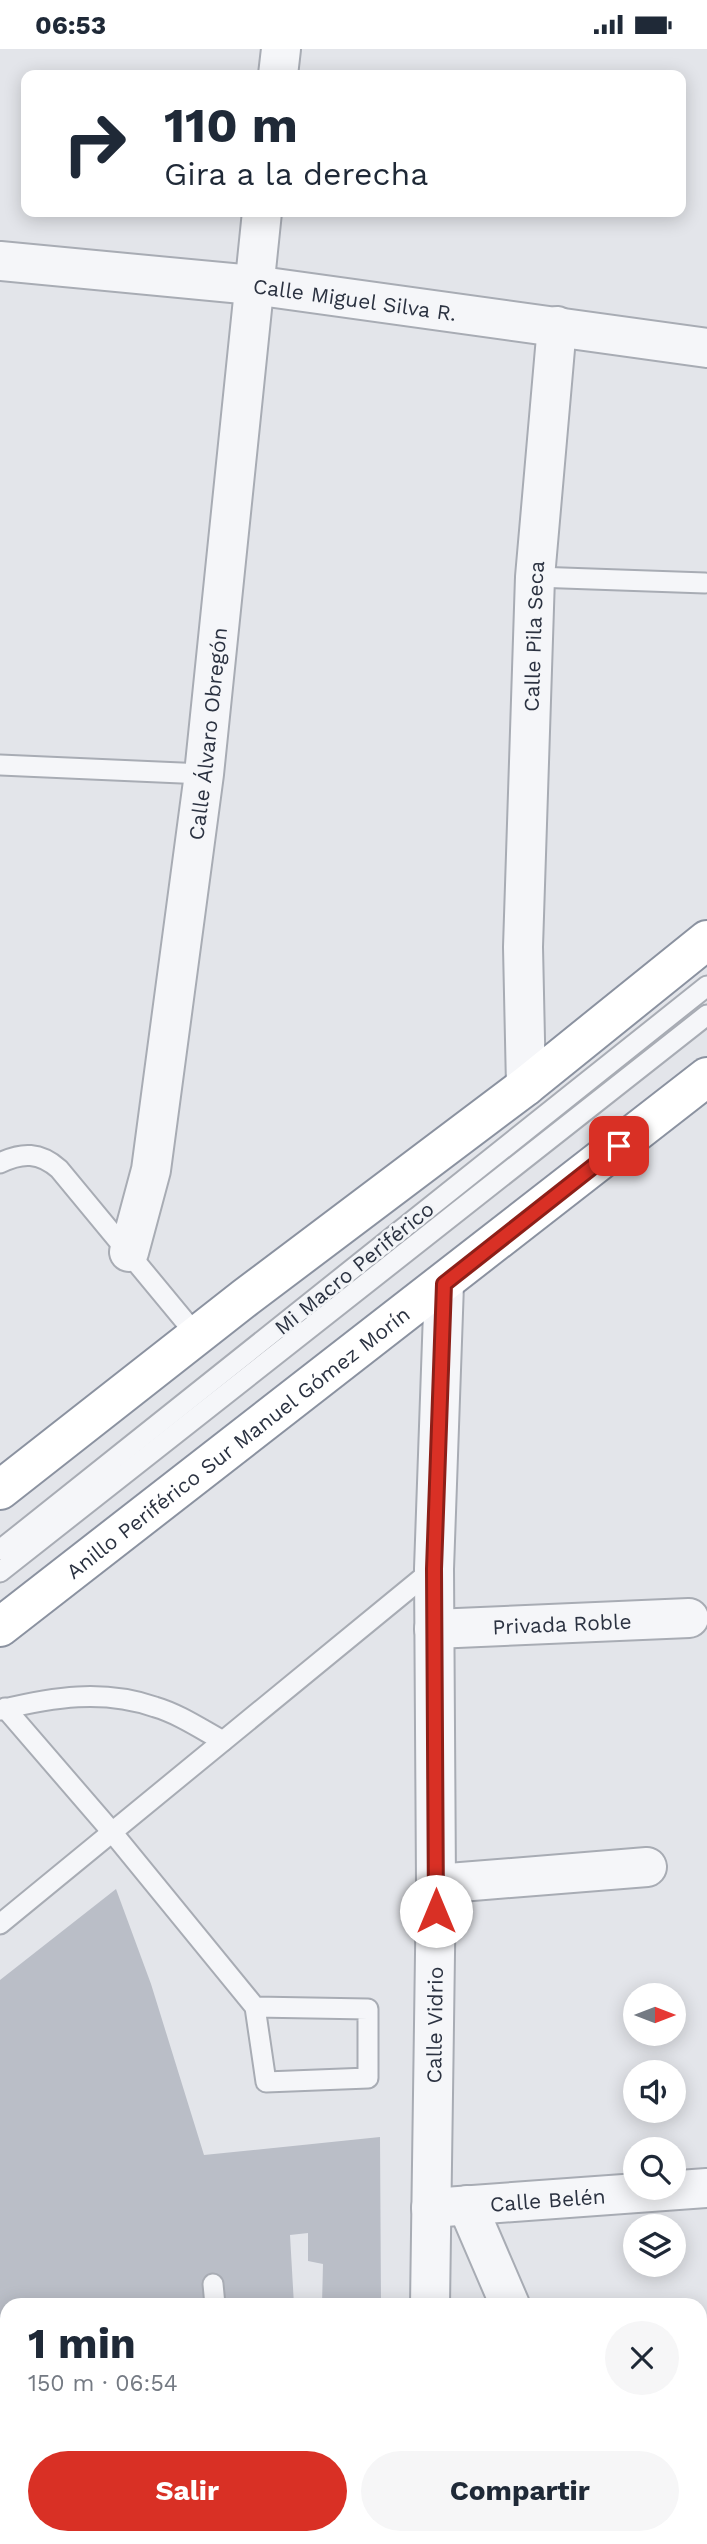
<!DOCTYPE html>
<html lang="es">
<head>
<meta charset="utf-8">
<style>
	:root { --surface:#fff; --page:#f6f6f7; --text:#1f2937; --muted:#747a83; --accent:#d93025 }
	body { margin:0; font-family:"Work Sans",sans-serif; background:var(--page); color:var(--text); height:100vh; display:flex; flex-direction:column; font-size:26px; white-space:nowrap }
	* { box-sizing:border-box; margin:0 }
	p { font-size:23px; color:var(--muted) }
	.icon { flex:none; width:38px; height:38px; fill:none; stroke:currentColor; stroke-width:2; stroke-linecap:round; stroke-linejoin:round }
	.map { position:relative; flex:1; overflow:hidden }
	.sheet { position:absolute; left:0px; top:2249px; width:707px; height:247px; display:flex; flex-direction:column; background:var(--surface); border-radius:21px 21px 0 0; box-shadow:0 4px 18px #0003 }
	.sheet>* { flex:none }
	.hud { position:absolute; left:21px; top:21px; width:665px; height:147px; border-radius:14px; box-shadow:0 4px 18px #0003; background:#fff; color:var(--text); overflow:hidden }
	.needle { width:46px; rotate:90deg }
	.controls { position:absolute; left:623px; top:1934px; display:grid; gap:14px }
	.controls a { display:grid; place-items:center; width:63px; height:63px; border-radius:50%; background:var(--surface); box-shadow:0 4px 18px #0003; font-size:35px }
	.pin { position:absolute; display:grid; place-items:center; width:60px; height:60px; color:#fff; margin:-30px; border-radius:14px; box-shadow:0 4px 10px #0006 }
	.me { position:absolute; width:77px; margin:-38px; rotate:0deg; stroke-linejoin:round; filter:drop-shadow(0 0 5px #0008) }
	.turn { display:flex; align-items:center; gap:24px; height:147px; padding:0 28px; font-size:32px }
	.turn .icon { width:91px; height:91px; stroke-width:2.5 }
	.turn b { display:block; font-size:49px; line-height:60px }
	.round { display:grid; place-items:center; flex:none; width:74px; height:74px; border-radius:37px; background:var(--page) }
	.headline { display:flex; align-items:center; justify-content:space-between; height:119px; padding:0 28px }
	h1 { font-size:42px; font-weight:700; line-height:52px }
	.primary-button { display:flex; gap:14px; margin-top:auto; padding:14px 28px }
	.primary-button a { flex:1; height:80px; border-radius:42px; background:var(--accent); color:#fff; font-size:28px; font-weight:700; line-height:80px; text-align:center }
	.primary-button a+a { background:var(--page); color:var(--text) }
	.status { display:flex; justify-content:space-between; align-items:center; height:49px; padding:0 35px; background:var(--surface); direction:ltr }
	.status svg { height:19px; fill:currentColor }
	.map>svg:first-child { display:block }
	.building { fill:#babec7 }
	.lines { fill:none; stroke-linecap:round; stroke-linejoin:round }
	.service-casing { stroke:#a8acb4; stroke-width:23 }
	.minor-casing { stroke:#a8acb4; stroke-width:42 }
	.trunk-casing { stroke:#8b92a0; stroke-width:42 }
	.service { stroke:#f5f6f9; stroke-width:19 }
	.minor { stroke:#f5f6f9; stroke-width:38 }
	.trunk { stroke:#fff; stroke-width:38 }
	.route-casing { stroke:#8d1f18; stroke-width:18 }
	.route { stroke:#d93025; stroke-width:12 }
	.labels { text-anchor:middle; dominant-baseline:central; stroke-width:5; stroke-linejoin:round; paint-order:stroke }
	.street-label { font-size:21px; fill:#2b3241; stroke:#f2f4f7 }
</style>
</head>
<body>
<div class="status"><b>06:53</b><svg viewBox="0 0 49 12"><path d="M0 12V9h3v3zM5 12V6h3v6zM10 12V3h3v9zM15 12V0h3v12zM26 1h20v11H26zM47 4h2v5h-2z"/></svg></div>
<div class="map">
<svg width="707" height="2495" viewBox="0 0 707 2495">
	<rect width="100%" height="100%" fill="#e3e5ea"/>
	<!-- building -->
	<path class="building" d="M116 1840 151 1935 204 2106 380 2088 381 2256H322L323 2215 308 2212V2184L290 2186 294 2256H7V2488L18 2490 0 2492V1931Z"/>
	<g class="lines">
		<defs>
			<g id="service">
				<path d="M535 528 705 534"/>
				<path d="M0 716 204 725"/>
				<path d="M0 1114C22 1103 40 1103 59 1120L198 1288"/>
				<path d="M0 1501 707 937"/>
				<path d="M0 1523 707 966"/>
				<path d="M5 1659 112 1783 255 1958 266 2033 368 2029V1960L255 1958"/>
				<path d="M0 1661C53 1648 103 1640 155 1658 179 1665 201 1680 223 1692"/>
				<path d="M0 1875 433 1520"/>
				<path d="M213 2235 215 2256"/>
				<path d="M238 2488 239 2495"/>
				<path d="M328 2488V2495"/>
				<path d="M263 2495 297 2488"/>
			</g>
			<g id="minor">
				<path d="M278 26 281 0"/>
				<path id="s1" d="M0 212 253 236 707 299"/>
				<path id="s2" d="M526 1037 523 898 535 528 557 277"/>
				<path id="s3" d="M129 1203 151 1121 204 725 262 163"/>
				<path id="s4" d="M434 1580 689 1569"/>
				<path d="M436 1835 647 1818"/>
				<path d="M467 2156 510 2256"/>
				<path id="s5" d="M431 2159 707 2139"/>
				<path id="s6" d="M430 2256 436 1835 434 1520 444 1235"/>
				<path d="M610 2488 613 2495"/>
				<path d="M429 2495V2488"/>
			</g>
			<g id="trunk">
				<path d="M0 1441 246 1248 526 1037 707 891"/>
				<path id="s7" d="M0 1578 707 1028"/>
			</g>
		</defs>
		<!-- service casing -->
		<use href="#service" class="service-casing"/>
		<!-- minor casing -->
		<use href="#minor" class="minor-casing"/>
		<!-- trunk casing -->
		<use href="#trunk" class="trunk-casing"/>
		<!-- service -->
		<use href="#service" class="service"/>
		<!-- minor -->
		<use href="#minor" class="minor"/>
		<!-- trunk -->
		<use href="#trunk" class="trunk"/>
	</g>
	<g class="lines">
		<defs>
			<path id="route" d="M436 1862 434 1520 444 1235 619 1097"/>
		</defs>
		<!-- route casing -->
		<use href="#route" class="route-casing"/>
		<!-- route -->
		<use href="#route" class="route"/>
	</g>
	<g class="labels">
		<!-- street labels -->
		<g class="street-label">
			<text stroke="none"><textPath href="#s1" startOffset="357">Calle Miguel Silva R.</textPath></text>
			<text stroke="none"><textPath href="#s2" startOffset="450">Calle Pila Seca</textPath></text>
			<text stroke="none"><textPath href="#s3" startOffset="525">Calle Álvaro Obregón</textPath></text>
			<text transform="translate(354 1219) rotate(-39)">Mi Macro Periférico</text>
			<text stroke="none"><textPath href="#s7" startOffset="301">Anillo Periférico Sur Manuel Gómez Morín</textPath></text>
			<text stroke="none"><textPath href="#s4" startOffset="128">Privada Roble</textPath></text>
			<text stroke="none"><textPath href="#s6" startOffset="280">Calle Vidrio</textPath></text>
			<text stroke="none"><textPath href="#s5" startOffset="117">Calle Belén</textPath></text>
		</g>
	</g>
</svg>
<div class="controls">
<a><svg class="needle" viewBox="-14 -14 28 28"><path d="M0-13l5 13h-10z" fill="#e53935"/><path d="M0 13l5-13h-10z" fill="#747a83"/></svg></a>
<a><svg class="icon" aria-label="sound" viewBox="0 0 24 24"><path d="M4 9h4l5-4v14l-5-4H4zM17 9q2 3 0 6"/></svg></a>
<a><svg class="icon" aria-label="search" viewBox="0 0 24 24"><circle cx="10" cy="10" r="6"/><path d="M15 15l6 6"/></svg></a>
<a><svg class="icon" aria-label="layers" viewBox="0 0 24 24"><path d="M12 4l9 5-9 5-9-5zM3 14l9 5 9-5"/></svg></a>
</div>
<div class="pin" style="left:619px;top:1097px;background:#d93025"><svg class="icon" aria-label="arrive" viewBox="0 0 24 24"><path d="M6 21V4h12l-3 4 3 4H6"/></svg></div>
<svg class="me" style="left:436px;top:1862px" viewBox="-20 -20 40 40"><circle r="19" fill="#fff"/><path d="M0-13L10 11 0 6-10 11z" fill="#d93025"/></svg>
<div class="hud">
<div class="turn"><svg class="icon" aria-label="right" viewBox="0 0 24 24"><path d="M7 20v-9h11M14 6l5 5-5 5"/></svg><div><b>110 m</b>Gira a la derecha</div></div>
</div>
<section class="sheet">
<div class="headline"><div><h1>1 min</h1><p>150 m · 06:54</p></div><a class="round"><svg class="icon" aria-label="close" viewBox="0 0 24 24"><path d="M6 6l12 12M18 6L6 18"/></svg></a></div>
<div class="primary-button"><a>Salir</a><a>Compartir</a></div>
</section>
</div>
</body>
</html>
